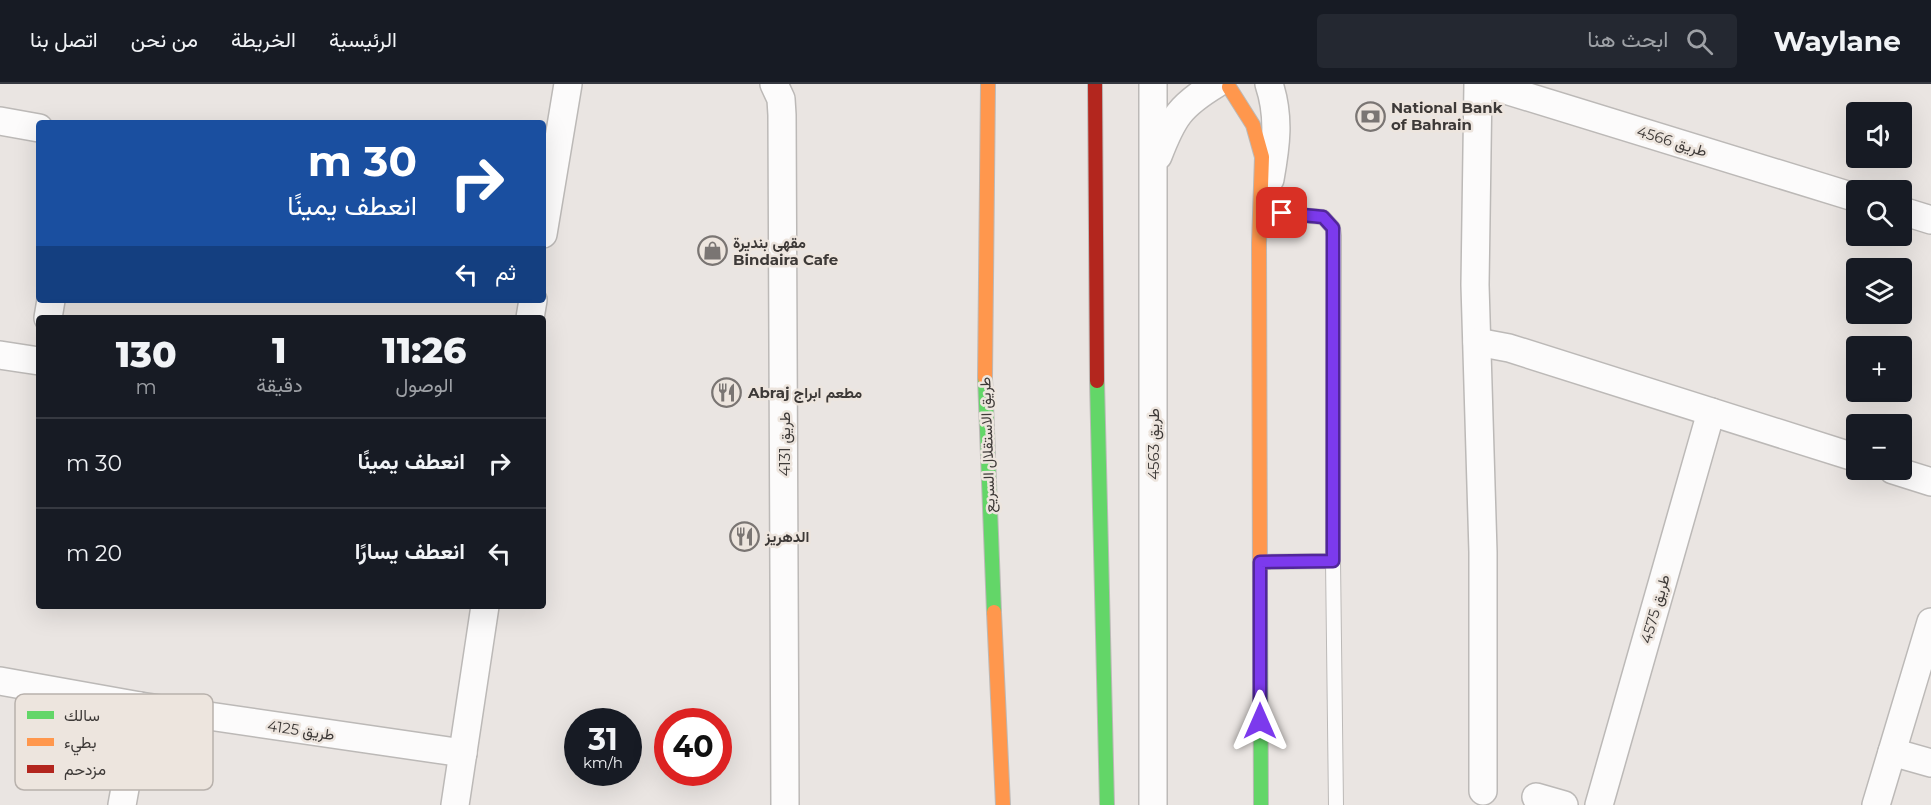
<!DOCTYPE html>
<html lang="ar">
<head>
<meta charset="utf-8">
<style>
	:root { --surface:#171b24; --page:#242831; --text:#f1f3f6; --muted:#9ea1a6; --line:#363941 }
	body { margin:0; font-family:Montserrat,Vazirmatn,sans-serif; background:var(--page); color:var(--text); direction:rtl; height:100vh; display:flex; flex-direction:column; font-size:22px; white-space:nowrap }
	* { box-sizing:border-box; margin:0 }
	p { font-size:20px; color:var(--muted) }
	.icon { flex:none; width:33px; height:33px; fill:none; stroke:currentColor; stroke-width:2; stroke-linecap:round; stroke-linejoin:round }
	.map { position:relative; flex:1; overflow:hidden; direction:ltr }
	.drawer { position:absolute; left:36px; top:231px; width:510px; height:294px; display:flex; flex-direction:column; background:var(--surface); border-radius:6px; box-shadow:0 6px 24px #0002; direction:rtl }
	.drawer>* { flex:none }
	.banner { position:absolute; left:36px; top:36px; width:510px; height:183px; border-radius:6px; box-shadow:0 6px 24px #0002; direction:rtl; background:#1a4fa0; color:#fff; overflow:hidden }
	.tools { position:absolute; left:1846px; top:18px; display:grid; gap:12px }
	.tools a { display:grid; place-items:center; width:66px; height:66px; border-radius:6px; background:var(--surface); box-shadow:0 6px 24px #0002; font-size:30px }
	.speed { position:absolute; left:564px; top:624px; display:flex; gap:12px; font-size:30px; font-weight:700; text-align:center }
	.speed>* { display:grid; place-content:center; width:78px; height:78px; border-radius:50%; background:var(--surface); box-shadow:0 6px 24px #0002; line-height:1 }
	.speed small { font-size:15px; font-weight:400 }
	.speed .limit { border:9px solid #d22; background:#fff; color:#111 }
	.pin { position:absolute; display:grid; place-items:center; width:51px; height:51px; color:#fff; margin:-26px; border-radius:12px; box-shadow:0 3px 9px #0006 }
	.me { position:absolute; width:66px; margin:-33px; rotate:0deg; stroke-linejoin:round; filter:drop-shadow(0 0 4px #0008) }
	.turn { display:flex; align-items:center; gap:21px; height:126px; padding:0 30px; font-size:27px }
	.turn .icon { width:78px; height:78px; stroke-width:2.5 }
	.turn b { display:block; font-size:42px; line-height:51px }
	.then { display:flex; align-items:center; height:57px; padding:0 30px; background:#0003; gap:12px; font-size:22px }
	.eta { display:flex; justify-content:space-evenly; align-items:center; height:102px; text-align:center }
	.eta b { font-size:36px; font-weight:800; line-height:42px }
	ul { padding:0; list-style:none }
	li { display:flex; align-items:center; gap:18px; height:90px; padding:0 30px; border-top:2px solid var(--line) }
	li div { flex:1 }
	li b { display:block; font-size:22px }
	li em { font-style:normal }
	header { display:flex; align-items:center; gap:36px; box-sizing:border-box; height:84px; padding:0 30px; background:var(--surface); border-bottom:2px solid var(--line) }
	header strong { font-size:28px }
	nav { display:flex; gap:33px; margin-inline-start:auto; font-size:21px }
	.search { width:420px; height:54px; background:var(--page); display:flex; align-items:center; gap:15px; box-sizing:border-box; padding:0 21px; border-radius:6px; color:var(--muted); font-size:22px }
	.map>svg:first-child { display:block }
	.lines { fill:none; stroke-linecap:round; stroke-linejoin:round }
	.lane-casing { stroke:#bcb9b7; stroke-width:16 }
	.street-casing { stroke:#bcb9b7; stroke-width:30 }
	.fast-casing { stroke:#bcb9b7; stroke-width:16 }
	.slow-casing { stroke:#bcb9b7; stroke-width:16 }
	.jam-casing { stroke:#bcb9b7; stroke-width:16 }
	.lane { stroke:#fcfbfb; stroke-width:14 }
	.street { stroke:#fcfbfb; stroke-width:27 }
	.fast { stroke:#63d668; stroke-width:14 }
	.slow { stroke:#ff974d; stroke-width:14 }
	.jam { stroke:#b3261e; stroke-width:14 }
	.route-casing { stroke:#51269a; stroke-width:15 }
	.route { stroke:#7c3aed; stroke-width:10 }
	.labels { text-anchor:middle; dominant-baseline:central; stroke-width:5; stroke-linejoin:round; paint-order:stroke }
	.poi-label { font-size:15px; font-weight:bold; fill:#3d3937; stroke:#ede5de; text-anchor:start }
	.street-label { font-size:15px; fill:#3d3937; stroke:#ede5de }
	.key { fill:#ede5de; stroke:#b8b1ac; stroke-width:1.5 }
	.key-label { font-size:16px; fill:#3d3937 }
</style>
</head>
<body>
<header>
<strong>Waylane</strong>
<div class="search"><svg class="icon" aria-label="search" viewBox="0 0 24 24"><circle cx="10" cy="10" r="6"/><path d="M15 15l6 6"/></svg>ابحث هنا</div>
<nav><a>الرئيسية</a><a>الخريطة</a><a>من نحن</a><a>اتصل بنا</a></nav>
</header>
<div class="map">
<svg width="1931" height="721" viewBox="0 0 1931 721">
	<rect width="100%" height="100%" fill="#eae5e2"/>
	<g class="lines">
		<defs>
			<g id="lane">
				<path d="M1265 128 1323 133 1333 144 1334 152 1333 477 1336 721"/>
				<path d="M1260 478 1333 477"/>
			</g>
			<g id="street">
				<path d="M774 0 781 15 782 31 785 721"/>
				<path d="M1269 0C1280 33 1276 62 1270 95"/>
				<path d="M1478 0 1475 201 1483 468V707"/>
				<path d="M1486 0 1857 114"/>
				<path d="M0 37 39 44"/>
				<path d="M1158 72C1173 33 1180 22 1216 0"/>
				<path d="M1902 127 1931 136"/>
				<path d="M543 150 568 0"/>
				<path d="M48 234 51 216"/>
				<path d="M530 234 533 216"/>
				<path d="M1477 258 1509 264 1857 374"/>
				<path d="M0 271 39 277"/>
				<path d="M1893 386 1931 398"/>
				<path d="M0 597 140 622 463 669"/>
				<path d="M1892 668 1931 679"/>
				<path d="M1536 713 1564 721"/>
				<path d="M122 721 140 622"/>
				<path d="M455 721 485 522"/>
				<path d="M1153 721V0"/>
				<path d="M1599 721 1711 328"/>
				<path d="M1876 721 1931 538"/>
			</g>
			<g id="fast">
				<path d="M985 294 994 528"/>
				<path d="M1097 297 1107 721"/>
				<path d="M1260 506 1261 721"/>
			</g>
			<g id="slow">
				<path d="M1229 3 1253 41 1262 73 1259 159 1260 506"/>
				<path d="M985 294 988 0"/>
				<path d="M994 528 1003 721"/>
			</g>
			<path id="jam" d="M1095 0 1097 297"/>
		</defs>
		<!-- lane casing -->
		<use href="#lane" class="lane-casing"/>
		<!-- street casing -->
		<use href="#street" class="street-casing"/>
		<!-- fast casing -->
		<use href="#fast" class="fast-casing"/>
		<!-- slow casing -->
		<use href="#slow" class="slow-casing"/>
		<!-- jam casing -->
		<use href="#jam" class="jam-casing"/>
		<!-- lane -->
		<use href="#lane" class="lane"/>
		<!-- street -->
		<use href="#street" class="street"/>
		<!-- fast -->
		<use href="#fast" class="fast"/>
		<!-- slow -->
		<use href="#slow" class="slow"/>
		<!-- jam -->
		<use href="#jam" class="jam"/>
	</g>
	<g class="lines">
		<defs>
			<path id="route" d="M1260 637V478L1333 477V144L1323 133 1282 129"/>
		</defs>
		<!-- route casing -->
		<use href="#route" class="route-casing"/>
		<!-- route -->
		<use href="#route" class="route"/>
	</g>
	<!-- icons -->
	<defs>
		<symbol id="bank-ring" viewBox="-11 -11 22 22"><circle r="9.5" fill="#ede5de" stroke="#7a7573" stroke-width="1.5"/><path d="M-6-4H6V4H-6ZM0-2.3a2.3 2.3 0 1 0 0 4.6a2.3 2.3 0 1 0 0-4.6Z" fill="#7a7573"/></symbol>
		<symbol id="shop-ring" viewBox="-11 -11 22 22"><circle r="9.5" fill="#ede5de" stroke="#7a7573" stroke-width="1.5"/><path d="M-5-2.5h2.3a2.7 3.5 0 0 1 5.4 0H5L5.5 6h-11ZM-1.5-2.5h3a1.5 2.3 0 0 0-3 0Z" fill="#7a7573"/></symbol>
		<symbol id="restaurant-ring" viewBox="-11 -11 22 22"><circle r="9.5" fill="#ede5de" stroke="#7a7573" stroke-width="1.5"/><path d="M-5-6h1v4h1v-4h1v4h1v-4h1v5L-1.5 .5V6h-2V.5L-5-1ZM5-6V6H3V1.5H1.5Q1.5-4 5-6Z" fill="#7a7573"/></symbol>
	</defs>
	<g fill-rule="evenodd">
		<use href="#bank-ring" x="1354" y="16" width="33" height="33"/>
		<use href="#shop-ring" x="696" y="150" width="33" height="33"/>
		<use href="#restaurant-ring" x="710" y="292" width="33" height="33"/>
		<use href="#restaurant-ring" x="728" y="436" width="33" height="33"/>
	</g>
	<g class="labels">
		<!-- poi labels -->
		<g class="poi-label">
			<text x="1391" y="23">National Bank<tspan x="1391" dy="17">of Bahrain</tspan></text>
			<text x="733" y="158">مقهى بنديرة<tspan x="733" dy="17">Bindaira Cafe</tspan></text>
			<text x="748" y="308">Abraj مطعم ابراج</text>
			<text x="765" y="452">الدهريز</text>
		</g>
		<!-- street labels -->
		<g class="street-label">
			<text transform="translate(1672 57) rotate(17)">طريق 4566</text>
			<text transform="translate(784 360) rotate(-90)">طريق 4131</text>
			<text transform="translate(1153 360) rotate(-90)">طريق 4563</text>
			<text transform="translate(987 361) rotate(-92)">طريق الاستقلال السريع</text>
			<text transform="translate(1655 525) rotate(-74)">طريق 4575</text>
			<text transform="translate(301 646) rotate(8)">طريق 4125</text>
		</g>
	</g>
	<!-- legend -->
	<rect x="15" y="610" width="198" height="96" rx="9" class="key"/>
	<rect x="27" y="627" width="27" height="8" fill="#63d668"/>
	<rect x="27" y="654" width="27" height="8" fill="#ff974d"/>
	<rect x="27" y="681" width="27" height="8" fill="#b3261e"/>
	<g class="key-label">
		<text x="64" y="637">سالك</text>
		<text x="64" y="664">بطيء</text>
		<text x="64" y="691">مزدحم</text>
	</g>
</svg>
<div class="tools">
<a><svg class="icon" aria-label="sound" viewBox="0 0 24 24"><path d="M4 9h4l5-4v14l-5-4H4zM17 9q2 3 0 6"/></svg></a>
<a><svg class="icon" aria-label="search" viewBox="0 0 24 24"><circle cx="10" cy="10" r="6"/><path d="M15 15l6 6"/></svg></a>
<a><svg class="icon" aria-label="layers" viewBox="0 0 24 24"><path d="M12 4l9 5-9 5-9-5zM3 14l9 5 9-5"/></svg></a>
<a>+</a>
<a>−</a>
</div>
<div class="speed"><div>31<small>km/h</small></div><div class="limit">40</div></div>
<div class="pin" style="left:1282px;top:129px;background:#d93025"><svg class="icon" aria-label="arrive" viewBox="0 0 24 24"><path d="M6 21V4h12l-3 4 3 4H6"/></svg></div>
<svg class="me" style="left:1260px;top:637px" viewBox="-20 -20 40 40"><path d="M0-17L14 15 0 8-14 15z" fill="#7c3aed" stroke="#fff" stroke-width="4"/></svg>
<div class="banner">
<div class="turn"><svg class="icon" aria-label="right" viewBox="0 0 24 24"><path d="M7 20v-9h11M14 6l5 5-5 5"/></svg><div><b>30 m</b>انعطف يمينًا</div></div>
<div class="then">ثم<svg class="icon" aria-label="left" viewBox="0 0 24 24"><path d="M17 20v-9H6M10 6l-5 5 5 5"/></svg></div>
</div>
<section class="drawer">
<div class="eta">
<div><b>11:26</b><p>الوصول</p></div>
<div><b>1</b><p>دقيقة</p></div>
<div><b>130</b><p>m</p></div>
</div>
<ul>
<li><svg class="icon" aria-label="right" viewBox="0 0 24 24"><path d="M7 20v-9h11M14 6l5 5-5 5"/></svg><div><b>انعطف يمينًا</b></div><em>30 m</em></li>
<li><svg class="icon" aria-label="left" viewBox="0 0 24 24"><path d="M17 20v-9H6M10 6l-5 5 5 5"/></svg><div><b>انعطف يسارًا</b></div><em>20 m</em></li>
</ul>
</section>
</div>
</body>
</html>
